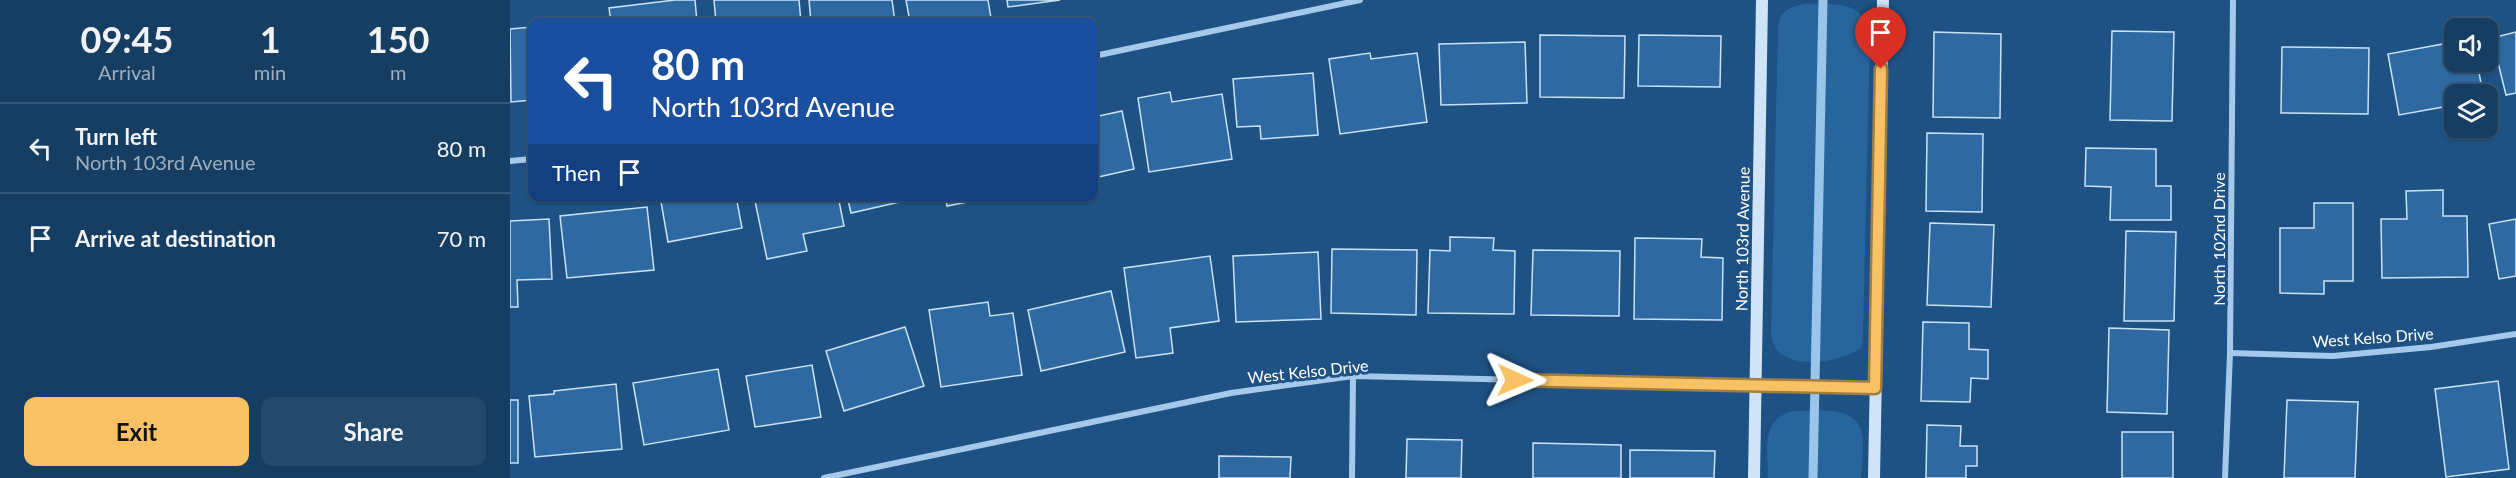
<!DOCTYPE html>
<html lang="en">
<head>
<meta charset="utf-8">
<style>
	:root { --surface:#163e63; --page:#23496c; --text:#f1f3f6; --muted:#9eaebe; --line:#355778; --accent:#f8c264 }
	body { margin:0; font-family:Lato,sans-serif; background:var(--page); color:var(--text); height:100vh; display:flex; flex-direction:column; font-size:22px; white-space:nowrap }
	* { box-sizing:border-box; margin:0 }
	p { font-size:20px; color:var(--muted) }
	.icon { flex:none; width:33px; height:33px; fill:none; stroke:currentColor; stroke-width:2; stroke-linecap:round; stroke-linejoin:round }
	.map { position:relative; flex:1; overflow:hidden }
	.details { display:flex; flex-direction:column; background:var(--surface); width:510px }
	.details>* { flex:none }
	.top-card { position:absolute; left:18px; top:18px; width:570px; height:183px; border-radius:12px; box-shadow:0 2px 4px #0004,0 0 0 2px var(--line); background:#1a4fa0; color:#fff; overflow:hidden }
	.fabs { position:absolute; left:1934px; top:18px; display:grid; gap:12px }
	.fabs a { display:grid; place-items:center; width:54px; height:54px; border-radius:12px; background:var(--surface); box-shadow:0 2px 4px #0004,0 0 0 2px var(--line); font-size:30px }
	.pin { position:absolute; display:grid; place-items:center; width:51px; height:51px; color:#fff; margin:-62px -26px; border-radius:50% 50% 50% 0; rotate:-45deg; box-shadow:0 0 6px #0007 }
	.pin .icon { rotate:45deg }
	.me { position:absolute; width:66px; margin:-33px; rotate:91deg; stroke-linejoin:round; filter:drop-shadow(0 0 4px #0008) }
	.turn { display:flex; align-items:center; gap:21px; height:126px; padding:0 24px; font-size:27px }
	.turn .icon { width:78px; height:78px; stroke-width:2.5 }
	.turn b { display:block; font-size:42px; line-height:51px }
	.then { display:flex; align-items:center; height:57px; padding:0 24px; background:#0003; gap:12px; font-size:22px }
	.eta { display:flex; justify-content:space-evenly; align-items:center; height:102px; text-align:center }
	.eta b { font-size:36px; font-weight:700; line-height:42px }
	.action { display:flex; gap:12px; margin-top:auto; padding:12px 24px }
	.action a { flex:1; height:69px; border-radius:12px; background:var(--accent); color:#111; font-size:24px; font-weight:700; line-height:69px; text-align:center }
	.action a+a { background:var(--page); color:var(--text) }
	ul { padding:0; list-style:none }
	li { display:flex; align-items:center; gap:18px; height:90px; padding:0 24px; border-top:2px solid var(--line) }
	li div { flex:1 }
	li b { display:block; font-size:22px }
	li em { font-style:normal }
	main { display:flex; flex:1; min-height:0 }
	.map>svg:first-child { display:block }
	.green { fill:#28659c }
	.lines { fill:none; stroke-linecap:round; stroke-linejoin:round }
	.stream { stroke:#99c5eb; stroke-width:9 }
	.building { fill:#2e6aa1; stroke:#cae2f7; stroke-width:1.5 }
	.street { stroke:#a5c9ea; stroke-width:6 }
	.secondary { stroke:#d0e4f7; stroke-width:12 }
	.route-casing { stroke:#a17e41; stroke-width:15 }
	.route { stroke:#f8c264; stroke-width:10 }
	.labels { text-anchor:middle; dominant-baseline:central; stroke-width:6; stroke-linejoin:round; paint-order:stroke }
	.street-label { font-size:16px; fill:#fff; stroke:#1e5284 }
</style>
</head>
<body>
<main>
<section class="details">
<div class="eta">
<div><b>09:45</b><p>Arrival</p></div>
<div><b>1</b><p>min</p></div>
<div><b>150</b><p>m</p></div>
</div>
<ul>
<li><svg class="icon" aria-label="left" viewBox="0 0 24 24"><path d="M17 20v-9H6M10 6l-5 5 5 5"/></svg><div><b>Turn left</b><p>North 103rd Avenue</p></div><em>80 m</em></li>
<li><svg class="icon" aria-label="arrive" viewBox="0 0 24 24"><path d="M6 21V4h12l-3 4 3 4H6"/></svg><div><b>Arrive at destination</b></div><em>70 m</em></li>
</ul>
<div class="action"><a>Exit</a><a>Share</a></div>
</section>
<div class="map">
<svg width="2006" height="478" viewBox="0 0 2006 478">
	<rect width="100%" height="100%" fill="#1e5284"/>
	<!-- green -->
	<g class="green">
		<path d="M1294 4C1323 4 1353 0 1360 33L1353 335 1352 347C1335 361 1292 368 1273 355 1265 351 1263 342 1261 335L1268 25C1271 10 1280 7 1294 4Z"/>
		<path d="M1282 411C1303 411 1342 404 1351 430 1355 444 1352 464 1351 478H1258C1258 450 1250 421 1282 411Z"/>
	</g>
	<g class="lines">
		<!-- stream -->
		<path class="stream" d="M1303 478 1313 0"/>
	</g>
	<!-- building -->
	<g class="building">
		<path d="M165 0H185L187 22H101L99 8Z"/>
		<path d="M204 0H289L291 22H206Z"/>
		<path d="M299 0H382L385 22H301Z"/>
		<path d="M396 0H478L481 18 452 22H400Z"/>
		<path d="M497 0H550L498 7Z"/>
		<path d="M22 27V100L1 102 0 29Z"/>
		<path d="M1602 31 1664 32 1662 121 1600 120Z"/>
		<path d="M1424 32 1491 34 1490 118 1423 117Z"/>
		<path d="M2006 32V93L1996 95 1982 38Z"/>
		<path d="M1030 35 1115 36 1114 98 1030 97Z"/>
		<path d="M1129 35 1211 36 1210 87 1128 86Z"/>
		<path d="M1015 42 1017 103 931 105 929 44Z"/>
		<path d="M1944 42V62H1967L1973 94H1944V105L1889 115 1878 54Z"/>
		<path d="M1772 47 1859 48 1858 114 1771 113Z"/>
		<path d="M860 53 861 59 907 53 917 122 830 134 819 59Z"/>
		<path d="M803 73 808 135 751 139 750 126 727 127 723 79Z"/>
		<path d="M660 92 662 102 712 94 722 159 639 172 628 98Z"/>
		<path d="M612 111 624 169 584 178V117Z"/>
		<path d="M1417 133 1473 134 1472 212 1416 211Z"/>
		<path d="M1576 148 1646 149V186H1661V220H1600L1601 187 1575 186Z"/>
		<path d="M1933 190V216H1957L1958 277 1872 278 1871 219H1897L1896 191Z"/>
		<path d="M150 196H226L232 228 158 242Z"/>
		<path d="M244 196H328L334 226 293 234 297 251 257 259Z"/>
		<path d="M337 196H416L341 213Z"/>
		<path d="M435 196H488L437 206Z"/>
		<path d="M1804 203H1843V281H1814V294L1770 293V228H1804Z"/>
		<path d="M137 207 144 270 57 278 50 216Z"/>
		<path d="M39 219 42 279 7 280 8 307H0V221Z"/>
		<path d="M2006 219V276L1989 279 1979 224Z"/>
		<path d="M1420 223 1484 225 1481 307 1417 305Z"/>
		<path d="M1616 231 1666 232 1664 321H1614Z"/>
		<path d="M940 237 984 238 983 250 1005 251 1004 314 918 313 920 250 940 251Z"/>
		<path d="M1125 238 1192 239 1191 257 1213 258 1212 320 1124 319Z"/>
		<path d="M822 249 907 250 906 315 821 313Z"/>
		<path d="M1023 250 1110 251 1109 316 1021 315Z"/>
		<path d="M808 252 811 319 726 322 723 256Z"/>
		<path d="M700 256 709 321 660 328 663 353 626 358 614 268Z"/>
		<path d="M601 291 615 352 531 371 518 310Z"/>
		<path d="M478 302 480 316 503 313 512 375 431 387 419 310Z"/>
		<path d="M1413 322 1459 323V349L1478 350V379L1461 378 1460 402 1411 401Z"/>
		<path d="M395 327 414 386 334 411 316 351Z"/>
		<path d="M1599 328 1659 330 1657 414 1597 412Z"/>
		<path d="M302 365 311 417 245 427 236 376Z"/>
		<path d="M208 369 219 430 134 445 123 383Z"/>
		<path d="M1988 381 1999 469 1936 477 1925 389Z"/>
		<path d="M106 384 112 449 25 457 19 396 44 394V391Z"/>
		<rect x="0" y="400" width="8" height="63"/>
		<path d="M1777 400 1848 402 1845 478H1774Z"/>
		<path d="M1417 425 1451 426 1450 446H1467V466H1456V478H1416Z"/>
		<rect x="1612" y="432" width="51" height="46"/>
		<path d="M897 439 952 440 951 478H896Z"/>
		<path d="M1023 443 1111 445V478H1023Z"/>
		<path d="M1120 450 1205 451 1204 478H1120Z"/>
		<path d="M709 456 781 457 780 478H709Z"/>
	</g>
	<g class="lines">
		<!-- street -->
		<g class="street">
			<path d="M584 56 850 0"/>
			<path d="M0 161 22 159"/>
			<path d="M1720 353 1823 356 1921 347 2006 334"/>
			<path d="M314 478 721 393 843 376 1365 388"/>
			<path d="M842 478 843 376"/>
			<path d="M1715 478 1720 353 1723 0"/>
		</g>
		<!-- secondary -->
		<g class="secondary">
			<path d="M1244 478 1252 0"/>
			<path d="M1364 478 1373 0"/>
		</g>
	</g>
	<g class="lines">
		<defs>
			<path id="route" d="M1005 380 1365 388 1371 69"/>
		</defs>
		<!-- route casing -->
		<use href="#route" class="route-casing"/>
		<!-- route -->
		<use href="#route" class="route"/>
	</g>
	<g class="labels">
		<!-- street labels -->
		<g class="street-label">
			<text transform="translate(1232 239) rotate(-89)">North 103rd Avenue</text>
			<text transform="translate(1708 239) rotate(-90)">North 102nd Drive</text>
			<text transform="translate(1863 337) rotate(-4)">West Kelso Drive</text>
			<text transform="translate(798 371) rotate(-6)">West Kelso Drive</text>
		</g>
	</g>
</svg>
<div class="fabs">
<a><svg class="icon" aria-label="sound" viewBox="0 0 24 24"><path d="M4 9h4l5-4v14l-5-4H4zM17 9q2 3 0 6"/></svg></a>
<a><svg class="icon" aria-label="layers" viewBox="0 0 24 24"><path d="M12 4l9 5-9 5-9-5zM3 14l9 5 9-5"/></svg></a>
</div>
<div class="pin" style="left:1371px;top:69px;background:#d93025"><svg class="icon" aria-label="arrive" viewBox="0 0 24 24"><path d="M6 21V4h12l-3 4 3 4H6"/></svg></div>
<svg class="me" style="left:1005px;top:380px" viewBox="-20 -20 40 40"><path d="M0-17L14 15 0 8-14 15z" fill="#f8c264" stroke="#fff" stroke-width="4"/></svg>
<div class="top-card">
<div class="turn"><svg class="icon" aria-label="left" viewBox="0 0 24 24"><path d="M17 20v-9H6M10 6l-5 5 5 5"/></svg><div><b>80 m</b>North 103rd Avenue</div></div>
<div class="then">Then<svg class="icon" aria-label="arrive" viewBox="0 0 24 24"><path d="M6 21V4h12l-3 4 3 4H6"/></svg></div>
</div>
</div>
</main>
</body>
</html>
